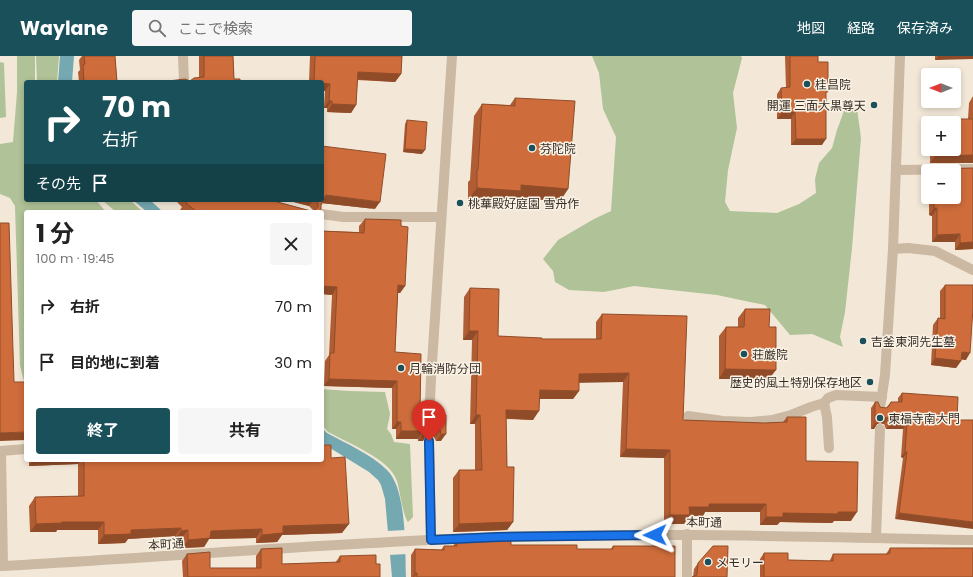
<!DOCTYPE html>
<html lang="ja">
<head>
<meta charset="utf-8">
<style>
	:root { --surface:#fff; --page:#f6f6f6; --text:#222; --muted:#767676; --accent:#19505a }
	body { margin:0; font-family:Poppins,"Noto Sans JP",sans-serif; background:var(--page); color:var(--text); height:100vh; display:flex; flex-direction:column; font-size:15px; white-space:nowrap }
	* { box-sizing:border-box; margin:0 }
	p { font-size:13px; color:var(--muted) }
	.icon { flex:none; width:22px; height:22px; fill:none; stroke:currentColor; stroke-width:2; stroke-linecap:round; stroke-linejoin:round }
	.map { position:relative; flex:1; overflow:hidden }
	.drawer { position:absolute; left:24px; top:154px; width:300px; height:252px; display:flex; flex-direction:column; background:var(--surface); border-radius:4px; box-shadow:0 2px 6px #0003 }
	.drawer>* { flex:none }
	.guide { position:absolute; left:24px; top:24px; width:300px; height:122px; border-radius:4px; box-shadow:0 2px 6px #0003; background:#19505a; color:#fff; overflow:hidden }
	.needle { width:26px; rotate:270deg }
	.controls { position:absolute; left:921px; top:12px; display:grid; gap:8px }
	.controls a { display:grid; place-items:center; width:40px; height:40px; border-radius:4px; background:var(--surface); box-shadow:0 2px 6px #0003; font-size:20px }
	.pin { position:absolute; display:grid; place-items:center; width:34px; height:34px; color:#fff; margin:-41px -17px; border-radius:50% 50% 50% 0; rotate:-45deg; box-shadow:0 0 4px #0007 }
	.pin .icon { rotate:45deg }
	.me { position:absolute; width:44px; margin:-22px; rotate:269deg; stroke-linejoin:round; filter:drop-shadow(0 0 3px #0008) }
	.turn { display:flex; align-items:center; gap:14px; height:84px; padding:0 12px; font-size:18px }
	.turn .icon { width:52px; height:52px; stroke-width:2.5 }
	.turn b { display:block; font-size:28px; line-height:34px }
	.then { display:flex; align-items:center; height:38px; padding:0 12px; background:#0003; gap:8px; font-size:15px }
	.round { display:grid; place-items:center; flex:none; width:42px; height:42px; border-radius:4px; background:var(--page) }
	.summary { display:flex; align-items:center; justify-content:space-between; height:68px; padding:0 12px }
	h1 { font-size:24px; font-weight:700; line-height:30px }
	.button { display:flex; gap:8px; margin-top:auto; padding:8px 12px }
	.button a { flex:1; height:46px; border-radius:4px; background:var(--accent); color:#fff; font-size:16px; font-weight:700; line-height:46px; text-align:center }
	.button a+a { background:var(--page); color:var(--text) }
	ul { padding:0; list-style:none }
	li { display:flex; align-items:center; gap:12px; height:56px; padding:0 12px }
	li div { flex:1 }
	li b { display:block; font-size:15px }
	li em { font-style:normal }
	header { display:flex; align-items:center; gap:24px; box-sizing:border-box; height:56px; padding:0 20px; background:var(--accent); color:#fff }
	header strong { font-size:19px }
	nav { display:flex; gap:22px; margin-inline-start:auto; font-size:14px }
	.search { width:280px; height:36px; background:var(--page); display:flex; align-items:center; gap:10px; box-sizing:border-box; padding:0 14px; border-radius:4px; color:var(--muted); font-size:15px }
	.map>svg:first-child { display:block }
	.green { fill:#b0c297 }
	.water { fill:#75a9b1 }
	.pier { fill:#f3e8d8 }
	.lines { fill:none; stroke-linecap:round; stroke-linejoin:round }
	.minor { stroke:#cbb9a3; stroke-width:10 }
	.wall { fill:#b15d33 }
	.shaded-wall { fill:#904c29 }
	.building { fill:#ce6c3b; stroke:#904c29 }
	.route-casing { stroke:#114b97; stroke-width:10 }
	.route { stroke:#1a73e8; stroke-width:7 }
	.poi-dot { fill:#19505a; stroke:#faf2e4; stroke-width:1.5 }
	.labels { text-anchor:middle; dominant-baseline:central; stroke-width:3; stroke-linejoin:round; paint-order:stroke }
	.poi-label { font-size:12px; fill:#362c26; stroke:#faf2e4; text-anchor:start }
	.street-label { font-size:12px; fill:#362c26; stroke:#faf2e4 }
</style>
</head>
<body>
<header>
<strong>Waylane</strong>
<div class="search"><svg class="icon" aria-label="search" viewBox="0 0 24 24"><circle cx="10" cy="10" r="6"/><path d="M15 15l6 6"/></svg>ここで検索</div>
<nav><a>地図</a><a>経路</a><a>保存済み</a></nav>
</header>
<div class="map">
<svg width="973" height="521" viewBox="0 0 973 521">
	<rect width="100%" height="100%" fill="#f3e8d8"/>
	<!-- green -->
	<g class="green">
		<path d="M17 0H35V26H26V144H96L106 156H26V332L20 310 15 150 10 142 0 138V88L13 86 17 36Z"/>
		<path d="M36 0H59L57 26H37Z"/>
		<path d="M592 0H741L742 2 733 37 737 72 728 114 725 146 730 155 777 157 799 148 816 137 815 123 819 107 832 92 837 74 845 52H857L861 82 852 192 845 256 840 281 843 291 812 278 790 279 765 249 750 246 717 239 634 230 604 236 569 234 555 226 553 215 543 203 558 184 594 163 611 155 616 81 603 53 599 17Z"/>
		<path d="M0 6 4 7 6 61 0 62Z"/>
		<path d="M102 144H130L143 156H116Z"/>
		<path d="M322 333 349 335 385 336 390 358 387 373 391 378 394 386 410 388 413 461 408 466C403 460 400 435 397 425 390 403 348 387 328 376L322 369Z"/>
	</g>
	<!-- water -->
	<g class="water">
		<path d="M60 0H74L72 26H58Z"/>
		<path d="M133 144H150L163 156H147Z"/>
		<path d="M322 372 327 377C347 388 371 398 387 414 407 433 405 494 406 521H392L385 443 381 429 378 424 369 416 322 387Z"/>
	</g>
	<!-- pier -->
	<path class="pier" d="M406 474 407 498 388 499 386 475Z"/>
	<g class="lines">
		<!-- minor -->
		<g class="minor">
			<path d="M183 0 184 26"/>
			<path d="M896 114 973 113"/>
			<path d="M322 158 343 161H441"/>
			<path d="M893 193 908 192 935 195 973 214"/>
			<path d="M824 347 827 361 829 392"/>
			<path d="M880 352 885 319 893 193 900 0"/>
			<path d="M688 360 723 365 750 366 772 364 791 359 811 351 824 347 828 342 836 339 882 341"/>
			<path d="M429 366 431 323 452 0"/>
			<path d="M429 385 431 484"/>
			<path d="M876 482 880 373"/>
			<path d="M3 509 1 395 25 393"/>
			<path d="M0 510C166 501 332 487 498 481 657 476 815 481 973 484"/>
			<path d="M687 521V478"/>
		</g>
	</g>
	<!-- wall -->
	<g class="wall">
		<path d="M82 0H115L117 26H79L78 16 80 14 79 4Z"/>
		<path d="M199 0H233L234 23 190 25 199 22Z"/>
		<path d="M310 0H402L401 18 395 26 357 24 356 49 351 57 327 56V52H324L325 35H322V26H309Z"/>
		<path d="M785 0H818V6L826 39 822 89H791V63H777V38L781 32H786Z"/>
		<path d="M935 0H973L935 4Z"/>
		<path d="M973 40V107H930V100H929V93H954V67H931L934 63H968L969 47Z"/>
		<path d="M515 42 568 133 560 145 516 142 512 147 468 144V126L470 124 474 60 482 48 510 49Z"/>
		<path d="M407 64 422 98 403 96 405 68Z"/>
		<path d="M973 112V193L955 194V186H932V160L929 159V141H954V115H933L935 113Z"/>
		<path d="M175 144H270L311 155H313V154L309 150 286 144H322L375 153 322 147 321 149 320 156H182L180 154 182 151Z"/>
		<path d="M365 163 401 170 405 230 400 237H398L395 296 420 358 430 364 434 365 437 364 441 359V385H436L434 381 429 379H426L423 385H418V383H396V373H392V332L324 330 325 305 329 299 332 239 322 238V175L359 176V170Z"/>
		<path d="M945 229 966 304 961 303V305L956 312 931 309 933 269 938 262H940V235Z"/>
		<path d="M470 232 498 280 542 283H596V266L602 258 683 364 764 367 783 366 787 361 806 405 851 465H834L832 467 780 466 777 469H760V456H705L703 460H689L684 468H664V402L620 401 623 326H579V335L573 343H539L533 364 506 363 507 411 513 466 507 474 453 476V422L459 414H475V368H470L472 284H463L464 241Z"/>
		<path d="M745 253 769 323H719V280L726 271H738V262Z"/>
		<path d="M902 337 957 364H973L895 463 903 402 901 401 903 373H886L884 368 880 367 877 368 874 373H871V352L875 346 880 351 886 352 891 346H898V342Z"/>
		<path d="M331 402 342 477 282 479 277 486 256 487V482L209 483 204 491 182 492 181 483H175V480L128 483 125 487 98 488V474H57L56 476H30L29 450 35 441H78V408L29 410V404H322Z"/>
		<path d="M457 484 511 489 577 493H611L613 490 675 521H411V499L415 493 441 494 444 490H453Z"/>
		<path d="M890 492 973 521H760V503L764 497 788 504 830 505V504L833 498H886Z"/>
		<path d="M261 493 282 508 335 507 340 500 376 508 380 521H183L182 505 187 498 210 512H256V500Z"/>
		<path d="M698 507 727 521H693L694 513Z"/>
	</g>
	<!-- shaded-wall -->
	<g class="shaded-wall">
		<path d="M938 0H973V3L935 4Z"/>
		<path d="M358 16 401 18 395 26 353 23Z"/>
		<path d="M322 27 330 28 325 35H322Z"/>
		<path d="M329 45H332L327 52H324Z"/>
		<path d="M332 48 356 49 351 57 327 56Z"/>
		<path d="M782 56H795L791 63H777Z"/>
		<path d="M796 83H826L822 89H791Z"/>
		<path d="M405 93 425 94 422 98 403 96Z"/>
		<path d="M933 93H935L930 100H929Z"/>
		<path d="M973 99V107H930L935 100Z"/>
		<path d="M521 129 568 133 560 145 516 142 512 147 468 144 477 132Z"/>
		<path d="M326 139 380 146 375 153 321 147Z"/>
		<path d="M286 144H313L309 150Z"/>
		<path d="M934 152H937L932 160 929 159Z"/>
		<path d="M960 178 955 186H932L937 179Z"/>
		<path d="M973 186V193L955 194 960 187Z"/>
		<path d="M398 229 405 230 400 237H393Z"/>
		<path d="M322 230 337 231 332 239 322 238Z"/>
		<path d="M469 275H478L472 284H463Z"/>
		<path d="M962 296 970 297 966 304 957 303Z"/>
		<path d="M935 302 961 305 956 312 931 309Z"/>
		<path d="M725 313 776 314 769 323H719Z"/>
		<path d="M629 317 623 326 573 327 579 318Z"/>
		<path d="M329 323 397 325 392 332 324 330Z"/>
		<path d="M540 334 579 335 573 343H534Z"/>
		<path d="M506 354 539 355 533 364 500 362Z"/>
		<path d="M476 359H480L475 368H470Z"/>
		<path d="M884 361 888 362 884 368 880 367 877 368 874 373H871L875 367 879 363Z"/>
		<path d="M397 366H401L396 373H392Z"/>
		<path d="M891 367H907L903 373H886Z"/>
		<path d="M434 371 429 379H426L423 385H418L423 377 431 372Z"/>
		<path d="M401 375H423L418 383H396Z"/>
		<path d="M26 376V384L0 385V377Z"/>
		<path d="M441 378H446L441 385H436Z"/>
		<path d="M626 393 670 394 664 402 620 401Z"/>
		<path d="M905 396H907L903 402 901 401Z"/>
		<path d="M33 404H81L78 408 29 410Z"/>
		<path d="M709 448H766L760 456H705L703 460H689L684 468H664L670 459 689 451Z"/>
		<path d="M838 456H857L851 465H834L832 467 780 466 777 469H760L766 461 783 457Z"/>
		<path d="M899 457 973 466V473L895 463Z"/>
		<path d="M62 466H104L98 474H57L56 476H30L36 468Z"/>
		<path d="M513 466 507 474 453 476 459 468Z"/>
		<path d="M349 468 342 477 282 479 277 486 256 487 262 479 283 470Z"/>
		<path d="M181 472 175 480 128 483 125 487 98 488 104 479 131 474Z"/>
		<path d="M262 473 256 482 209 483 204 491 182 492 188 484 211 475Z"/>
		<path d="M188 474 181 483H175L181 475Z"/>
		<path d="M415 517H417L414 521H413Z"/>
	</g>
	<!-- building -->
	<g class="building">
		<path d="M84 0H115L117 26H84L83 9 85 8Z"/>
		<path d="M204 0H233L234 23H240V26H160L185 23 190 25 194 22 204 21Z"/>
		<path d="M315 0H402L401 18 358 16 356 49 332 48V45H329L330 28 322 27V26H314Z"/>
		<path d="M790 0H818V6H828V36H826V83H796L795 56H782L781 32 790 31Z"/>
		<path d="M515 42 575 45 568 133 521 129V135L477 132V114H478L482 48 515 50Z"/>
		<path d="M934 63H973V99L935 100V93H954V67H934Z"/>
		<path d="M407 64 427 66 425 94 405 93Z"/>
		<path d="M322 90 386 98 380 146 326 139 321 149V153L320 156H197L186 147 187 144H270L311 155H314L318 151V147L316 144H322Z"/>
		<path d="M973 112V186L960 187V178L937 179V152H934V141H954V115H935V113Z"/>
		<path d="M365 163 401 164V170L408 171 405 230 398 229 395 296 421 298 420 358H428L430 364 434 365 439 362 441 359H446V378H441L440 374 434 371 431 372 428 377H423V375H401V366H397V325L329 323 330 297H334L337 231 322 230V175L364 177Z"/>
		<path d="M0 167H9L14 326H26V376L0 377Z"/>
		<path d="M945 229H973V252L970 297 962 296 961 305 935 302 938 262 945 263Z"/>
		<path d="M470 232 499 233 498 280 542 282V283H601L602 258 687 260 683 364 764 367 787 366V361H806V405L858 406 857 456H838V458L783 457V461H766V448H709V451H689L690 459H670V394L626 393 629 317 579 318V335L540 334 539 355 506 354 507 411H514L513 466 459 468V414H482L480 359H476L478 275H469Z"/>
		<path d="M745 253H770L769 271H776V314L725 313 726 271H744Z"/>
		<path d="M902 337 958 341 957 364H973V466L899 457 907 396H905L907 367H891L888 362 884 361 879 363 878 367H875V346H878L880 351 886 352 889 350 891 346H902Z"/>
		<path d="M322 389H331V402L345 401 349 468 283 470V477L262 479V473L211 475 210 482 188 484V474L181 475V472L131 474V478L104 479V466H62V467L36 468 35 441 84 440V404H322Z"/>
		<path d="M511 481V489H577V493H613V490H675V521H417V517H415V493L444 494V490H457V484Z"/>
		<path d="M713 490H728L727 521H692L697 519 698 507Z"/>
		<path d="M282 492V508L340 506V500L376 499V508H380V521H188L187 498 210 496V512H261V493Z"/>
		<path d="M890 492H973V521H764V497H788V504L833 505V498H888L890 497Z"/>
	</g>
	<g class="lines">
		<defs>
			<path id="route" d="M429 385 431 484 498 481 655 479"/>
		</defs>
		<!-- route casing -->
		<use href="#route" class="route-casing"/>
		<!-- route -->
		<use href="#route" class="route"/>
	</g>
	<!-- markers -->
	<g class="poi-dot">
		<circle cx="807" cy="28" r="4"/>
		<circle cx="874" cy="49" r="4"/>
		<circle cx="532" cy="92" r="4"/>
		<circle cx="460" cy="147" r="4"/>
		<circle cx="863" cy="285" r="4"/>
		<circle cx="744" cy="298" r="4"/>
		<circle cx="401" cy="312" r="4"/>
		<circle cx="870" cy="326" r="4"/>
		<circle cx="880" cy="362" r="4"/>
		<circle cx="708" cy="506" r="4"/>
	</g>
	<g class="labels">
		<!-- poi labels -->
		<g class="poi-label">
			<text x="815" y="28">桂昌院</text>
			<text x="866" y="49" text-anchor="end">開運 三面大黒尊天</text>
			<text x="540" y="92">芬陀院</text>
			<text x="468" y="147">桃華殿好庭園 雪舟作</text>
			<text x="871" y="285">吉釜東洞先生墓</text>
			<text x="752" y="298">荘厳院</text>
			<text x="409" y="312">月輪消防分団</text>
			<text x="862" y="326" text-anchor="end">歴史的風土特別保存地区</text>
			<text x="888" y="362">東福寺南大門</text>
			<text x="716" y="506">メモリー</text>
		</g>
		<!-- street labels -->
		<g class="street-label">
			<text transform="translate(704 466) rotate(1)">本町通</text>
			<text transform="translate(166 488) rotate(-4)">本町通</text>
		</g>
	</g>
</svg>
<div class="controls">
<a><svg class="needle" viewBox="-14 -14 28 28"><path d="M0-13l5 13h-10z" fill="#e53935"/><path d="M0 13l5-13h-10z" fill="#767676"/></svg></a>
<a>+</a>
<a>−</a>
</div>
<div class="pin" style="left:429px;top:385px;background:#d93025"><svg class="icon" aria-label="arrive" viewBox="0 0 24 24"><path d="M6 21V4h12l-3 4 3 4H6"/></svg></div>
<svg class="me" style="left:655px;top:479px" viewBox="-20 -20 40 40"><path d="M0-17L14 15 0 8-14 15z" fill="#1a73e8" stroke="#fff" stroke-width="4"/></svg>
<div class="guide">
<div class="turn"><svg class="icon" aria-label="right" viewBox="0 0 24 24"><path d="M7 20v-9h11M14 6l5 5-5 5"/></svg><div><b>70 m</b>右折</div></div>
<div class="then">その先<svg class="icon" aria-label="arrive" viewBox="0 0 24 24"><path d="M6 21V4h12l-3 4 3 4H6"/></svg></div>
</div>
<section class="drawer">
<div class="summary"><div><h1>1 分</h1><p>100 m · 19:45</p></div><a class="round"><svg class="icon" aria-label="close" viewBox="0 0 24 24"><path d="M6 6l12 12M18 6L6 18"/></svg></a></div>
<ul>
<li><svg class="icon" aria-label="right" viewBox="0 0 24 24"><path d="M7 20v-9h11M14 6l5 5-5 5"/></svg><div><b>右折</b></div><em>70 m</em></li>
<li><svg class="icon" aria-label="arrive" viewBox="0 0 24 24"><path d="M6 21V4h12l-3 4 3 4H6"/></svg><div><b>目的地に到着</b></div><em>30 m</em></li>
</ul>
<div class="button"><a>終了</a><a>共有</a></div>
</section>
</div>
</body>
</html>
